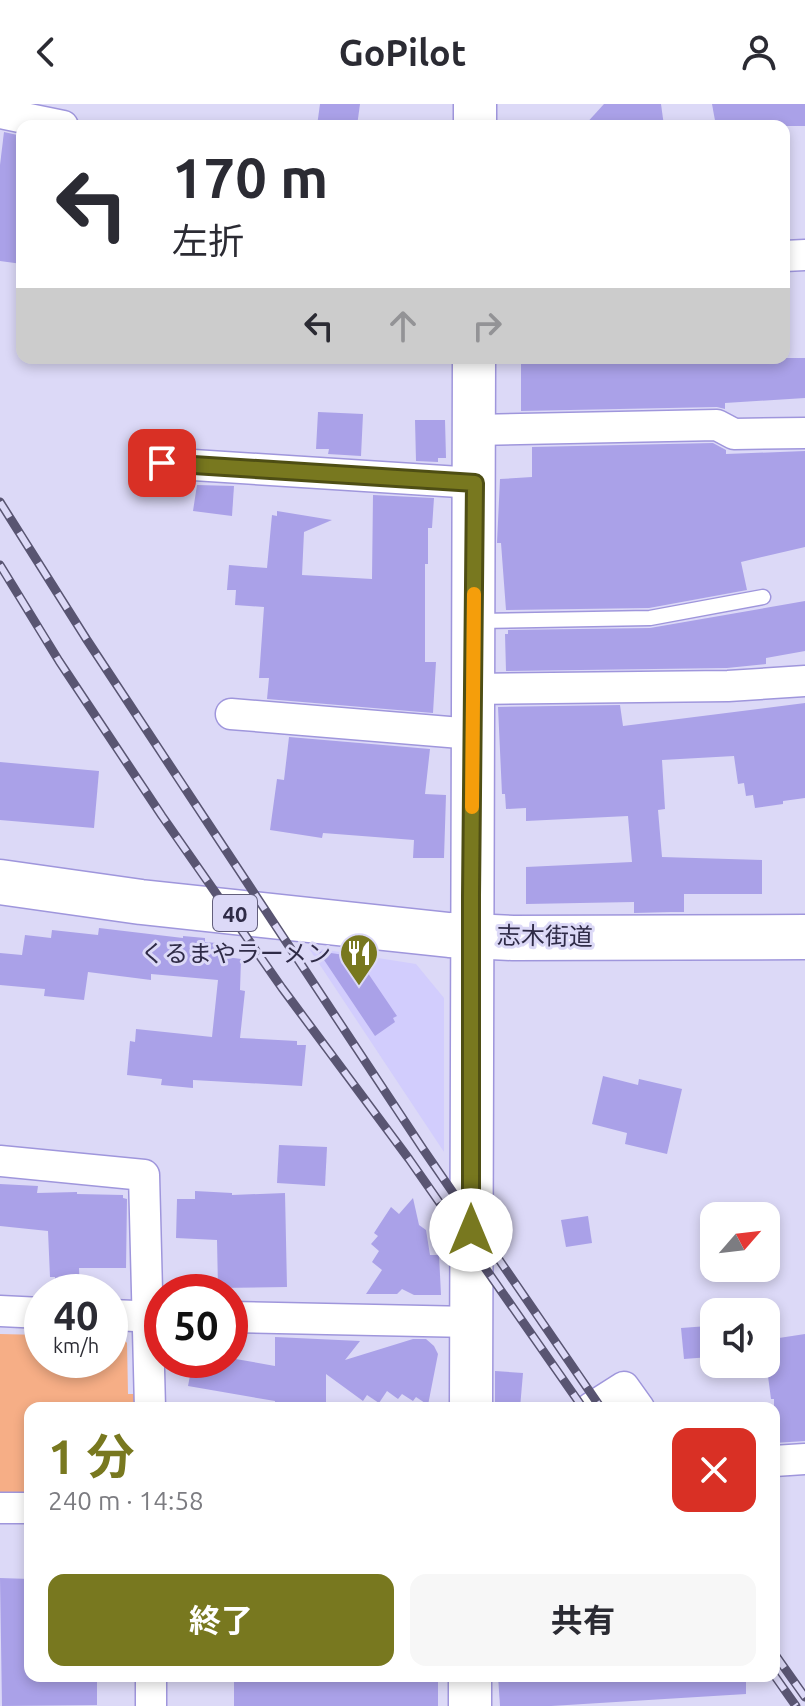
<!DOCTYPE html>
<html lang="ja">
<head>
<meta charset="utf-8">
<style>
	:root { --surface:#fff; --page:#f7f7f7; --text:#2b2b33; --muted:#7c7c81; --accent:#78781f }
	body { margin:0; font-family:Ubuntu,"Noto Sans JP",sans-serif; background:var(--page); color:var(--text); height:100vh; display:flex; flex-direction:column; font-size:30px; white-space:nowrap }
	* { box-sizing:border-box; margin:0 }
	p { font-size:26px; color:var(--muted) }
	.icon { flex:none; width:44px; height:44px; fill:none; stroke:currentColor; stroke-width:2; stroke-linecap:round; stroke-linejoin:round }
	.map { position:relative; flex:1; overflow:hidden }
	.details { position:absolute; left:24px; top:1298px; width:756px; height:280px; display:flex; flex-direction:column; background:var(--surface); border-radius:16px; box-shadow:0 4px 12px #0003 }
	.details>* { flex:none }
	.banner { position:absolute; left:16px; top:16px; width:774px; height:244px; border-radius:16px; box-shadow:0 4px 12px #0003; background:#fff; color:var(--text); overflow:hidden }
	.needle { width:52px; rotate:62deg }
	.controls { position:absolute; left:700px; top:1098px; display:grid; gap:16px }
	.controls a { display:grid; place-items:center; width:80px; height:80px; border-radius:16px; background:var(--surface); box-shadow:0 4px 12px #0003; font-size:40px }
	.speed { position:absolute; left:24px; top:1170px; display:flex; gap:16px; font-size:40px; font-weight:700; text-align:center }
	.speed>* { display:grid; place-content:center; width:104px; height:104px; border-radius:50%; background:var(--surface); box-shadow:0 4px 12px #0003; line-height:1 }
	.speed small { font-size:20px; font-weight:400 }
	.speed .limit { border:12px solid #d22; background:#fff; color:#111 }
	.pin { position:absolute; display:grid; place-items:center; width:68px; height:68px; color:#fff; margin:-34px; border-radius:16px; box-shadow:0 4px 12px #0006 }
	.me { position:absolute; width:88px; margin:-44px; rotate:0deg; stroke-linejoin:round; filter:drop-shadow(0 0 6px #0008) }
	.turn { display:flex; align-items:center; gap:28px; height:168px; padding:0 24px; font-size:36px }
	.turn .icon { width:104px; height:104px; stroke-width:2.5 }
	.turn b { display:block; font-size:56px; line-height:68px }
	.lanes { display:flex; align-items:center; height:76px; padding:0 24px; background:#0003; justify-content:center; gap:40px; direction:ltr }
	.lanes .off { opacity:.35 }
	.round { display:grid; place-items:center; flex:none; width:84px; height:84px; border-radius:16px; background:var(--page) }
	.head { display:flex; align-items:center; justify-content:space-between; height:136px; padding:0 24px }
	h1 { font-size:48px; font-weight:700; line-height:60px; color:var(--accent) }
	.cta { display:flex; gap:16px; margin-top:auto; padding:16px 24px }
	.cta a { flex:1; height:92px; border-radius:16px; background:var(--accent); color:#fff; font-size:32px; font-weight:700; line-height:92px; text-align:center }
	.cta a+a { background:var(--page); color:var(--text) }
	header { display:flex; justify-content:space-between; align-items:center; height:104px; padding:0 24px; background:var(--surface); font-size:36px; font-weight:700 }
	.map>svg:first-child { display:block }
	.built { fill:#d2cdfd }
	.green { fill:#f6ae86 }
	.building { fill:#aaa1e8 }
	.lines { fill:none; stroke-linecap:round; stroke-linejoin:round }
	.lane-casing { stroke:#9f96dc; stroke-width:17 }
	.street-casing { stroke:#9f96dc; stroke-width:33 }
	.secondary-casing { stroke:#9f96dc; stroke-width:45 }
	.primary-casing { stroke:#9f96dc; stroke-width:47 }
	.lane { stroke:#fff; stroke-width:14 }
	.street { stroke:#fff; stroke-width:30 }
	.secondary { stroke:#fff; stroke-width:42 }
	.primary { stroke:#fff; stroke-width:44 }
	.rail-casing { stroke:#595572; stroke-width:9 }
	.rail { stroke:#dcd9f7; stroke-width:6; stroke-dasharray:18; stroke-linecap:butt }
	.route-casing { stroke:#4e4e14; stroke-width:20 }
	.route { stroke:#78781f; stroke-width:14 }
	.slow { stroke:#f59e0b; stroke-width:14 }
	.labels { text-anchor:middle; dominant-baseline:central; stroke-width:6; stroke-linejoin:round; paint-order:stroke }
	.shield { fill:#dcd9f7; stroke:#635f7c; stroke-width:2 }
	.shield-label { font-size:22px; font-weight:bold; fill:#2f2b47 }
	.street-label { font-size:24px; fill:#2f2b47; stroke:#dcd9f7 }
	.poi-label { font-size:24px; fill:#2f2b47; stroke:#dcd9f7; text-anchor:end }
</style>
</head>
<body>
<header><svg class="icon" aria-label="back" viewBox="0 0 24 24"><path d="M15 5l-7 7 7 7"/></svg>GoPilot<svg class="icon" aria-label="person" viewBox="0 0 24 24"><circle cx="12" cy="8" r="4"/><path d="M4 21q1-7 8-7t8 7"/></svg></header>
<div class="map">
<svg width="805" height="1602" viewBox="0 0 805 1602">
	<rect width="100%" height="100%" fill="#dcd9f7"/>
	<!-- built -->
	<path class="built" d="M308 843 416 860 444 894V1048Z"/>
	<!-- green -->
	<path class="green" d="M0 1230 42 1231V1256H110V1232H121L127 1239 128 1290H136V1304H30V1396H0Z"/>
	<!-- building -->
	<g class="building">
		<path d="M320 0H360L357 22H317Z"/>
		<path d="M604 0H661L664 22H584Z"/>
		<path d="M712 0H805V22H716Z"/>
		<path d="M4 28 22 32V160L0 157V61Z"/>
		<path d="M576 254H805V294L725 299V305L717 303 521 307V256Z"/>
		<path d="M318 308 363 310 361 352 328 350 329 345H316Z"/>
		<path d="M415 316H445L446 354H438V358L416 357Z"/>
		<path d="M713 339 726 346V350L805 347V443L741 458 747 486 649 504 506 506 501 439H497L500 375 532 373V343Z"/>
		<path d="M197 381 234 382 232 412 193 407Z"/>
		<path d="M373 391 434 394 432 424H428V460H425V558H436L433 609 267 595 269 574H259L264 503 235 501 236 486H227L229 461 267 464 272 411 277 412V407L332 416 304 428 302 471 372 475Z"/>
		<path d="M805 497V547L766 554V560L727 564 506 567 505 530H508V526L650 524Z"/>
		<path d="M805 599V694L783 697V700L755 704 753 691 746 692 744 679 738 680 734 652 662 656 665 705 658 706 662 753 762 756V790H684V808H671L634 809V798L526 800V763L632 758 628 712 526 717V704L506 705 505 690H502L498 603 620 601 623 622Z"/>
		<path d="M289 633 430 645 425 690 446 691 444 754H413L414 736 323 729 322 734 270 726 277 675 284 676Z"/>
		<path d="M0 658 99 667 94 724 0 716Z"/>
		<path d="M99 824 183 834V832L205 834V838L228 840 227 853 241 855 240 886 245 887 240 934 297 937V941H306L302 982 193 976V984L161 981 162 975 127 971 130 937 135 938 136 925 212 933 218 876 151 870V876L88 868 84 896 44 892 45 885 0 881V849L22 851 25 831 51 834 52 826 98 831Z"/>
		<path d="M318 847 357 853 397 912 393 914 395 918 375 932Z"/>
		<path d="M603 972 638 981 639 975 682 985 667 1050 625 1040 627 1029 592 1020Z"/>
		<path d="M279 1041 327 1043 325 1082 277 1079Z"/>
		<path d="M0 1080 38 1082 37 1089 77 1088V1090L123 1091V1094L127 1095 126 1164H79L80 1188H55V1173H50L48 1127 0 1122Z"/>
		<path d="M195 1087 232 1089V1091L285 1089 287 1183 218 1184 217 1136 176 1134 177 1095H195Z"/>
		<path d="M413 1094 419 1121 426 1126 430 1151H439L441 1191H414L402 1185 397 1190H366L382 1166 372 1158 379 1147 371 1140 378 1132 374 1129 391 1103 399 1110Z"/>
		<path d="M588 1112 592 1139 566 1143 561 1116Z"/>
		<path d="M708 1222 710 1253 684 1255 681 1224Z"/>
		<path d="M805 1230V1337L774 1339V1295H771L766 1257V1236Z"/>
		<path d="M275 1233 360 1237 345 1256 413 1235H426L434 1242 438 1250 428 1301 416 1293 413 1297 402 1290 398 1295 387 1287 379 1299 367 1291 363 1297 326 1270V1302L275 1301V1297L188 1282 193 1256H230V1254L275 1262Z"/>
		<path d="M495 1267 523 1269 520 1304H495Z"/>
		<path d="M0 1474 30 1475V1572H97V1601L2 1602Z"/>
		<rect x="234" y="1572" width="204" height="30"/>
		<path d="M498 1572H746V1590L551 1602H500Z"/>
	</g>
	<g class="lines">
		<defs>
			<path id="lane" d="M478 517 650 514 763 493"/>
			<g id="street">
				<path d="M0 9 63 22"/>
				<path d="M784 152 805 151"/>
				<path d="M475 326 717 321 734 330 805 329"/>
				<path d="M162 359 475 379"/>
				<path d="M473 585 728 582 805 577"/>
				<path d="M231 610 473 630"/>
				<path d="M0 1057 144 1071 150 1304"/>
				<path d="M0 1207 42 1209"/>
				<path d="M110 1211 162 1213"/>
				<path d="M230 1213 471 1218"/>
				<path d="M591 1304 624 1283 639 1304"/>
				<path d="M774 1357 805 1355"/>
				<path d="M0 1404H30"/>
				<path d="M151 1572V1602"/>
			</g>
			<g id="secondary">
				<path d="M475 22V0"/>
				<path d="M471 1304 474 254"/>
				<path d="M470 1602V1572"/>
			</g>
			<path id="primary" d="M0 778 141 798 449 831 513 834 805 833"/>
		</defs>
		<!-- lane casing -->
		<use href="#lane" class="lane-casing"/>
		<!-- street casing -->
		<use href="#street" class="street-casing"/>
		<!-- secondary casing -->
		<use href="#secondary" class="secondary-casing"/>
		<!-- primary casing -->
		<use href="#primary" class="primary-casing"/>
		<!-- lane -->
		<use href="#lane" class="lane"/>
		<!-- street -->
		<use href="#street" class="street"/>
		<!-- secondary -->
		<use href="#secondary" class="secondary"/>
		<!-- primary -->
		<use href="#primary" class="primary"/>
		<defs>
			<g id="rail">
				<path d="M0 398 87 536 423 1045 601 1304"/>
				<path d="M0 461 59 557 162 712 282 884 409 1055 583 1304"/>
				<path d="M774 1549 805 1593"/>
				<path d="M774 1571 796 1602"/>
			</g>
		</defs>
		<!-- rail casing -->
		<use href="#rail" class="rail-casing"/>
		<!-- rail -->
		<use href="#rail" class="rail"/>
	</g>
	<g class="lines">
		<defs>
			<path id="route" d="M162 359 475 379 471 792V1126"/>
		</defs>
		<!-- route casing -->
		<use href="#route" class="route-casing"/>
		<!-- route -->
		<use href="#route" class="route"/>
		<!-- slow -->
		<path class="slow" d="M472 703 474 490"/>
	</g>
	<!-- icons -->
	<defs>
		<symbol id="restaurant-pin" viewBox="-11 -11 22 30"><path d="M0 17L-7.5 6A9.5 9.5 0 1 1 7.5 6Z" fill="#78781f" stroke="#dcd9f7"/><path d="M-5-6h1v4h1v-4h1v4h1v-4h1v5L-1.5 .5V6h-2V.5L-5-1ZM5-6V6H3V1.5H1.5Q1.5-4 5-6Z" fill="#fff"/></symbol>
	</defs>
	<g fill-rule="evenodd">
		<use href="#restaurant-pin" x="337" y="827" width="44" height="60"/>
	</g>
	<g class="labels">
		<!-- shield labels -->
		<rect class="shield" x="213" y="791" width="44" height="36" rx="6"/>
		<g class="shield-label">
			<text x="235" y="809">40</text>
		</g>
		<!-- street labels -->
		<g class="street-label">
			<text transform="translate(545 832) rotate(1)">志木街道</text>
		</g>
		<!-- poi labels -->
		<g class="poi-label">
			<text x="331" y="849">くるまやラーメン</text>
		</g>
	</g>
</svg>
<div class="controls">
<a><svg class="needle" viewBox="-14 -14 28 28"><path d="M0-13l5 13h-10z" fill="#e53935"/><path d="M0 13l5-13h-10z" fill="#7c7c81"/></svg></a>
<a><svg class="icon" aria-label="sound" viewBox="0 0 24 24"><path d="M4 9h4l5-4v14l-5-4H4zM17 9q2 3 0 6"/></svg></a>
</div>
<div class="speed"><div>40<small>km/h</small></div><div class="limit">50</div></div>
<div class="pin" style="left:162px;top:359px;background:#d93025"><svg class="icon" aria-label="arrive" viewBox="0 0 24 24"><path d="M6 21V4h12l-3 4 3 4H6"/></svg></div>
<svg class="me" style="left:471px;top:1126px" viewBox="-20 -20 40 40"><circle r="19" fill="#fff"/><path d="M0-13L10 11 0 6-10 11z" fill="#78781f"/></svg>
<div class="banner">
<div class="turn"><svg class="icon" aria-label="left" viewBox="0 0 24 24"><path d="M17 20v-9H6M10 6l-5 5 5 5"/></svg><div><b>170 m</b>左折</div></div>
<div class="lanes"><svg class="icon" aria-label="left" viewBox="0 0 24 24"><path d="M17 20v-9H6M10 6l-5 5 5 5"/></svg><svg class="icon off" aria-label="ahead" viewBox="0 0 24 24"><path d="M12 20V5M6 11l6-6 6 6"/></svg><svg class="icon off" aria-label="right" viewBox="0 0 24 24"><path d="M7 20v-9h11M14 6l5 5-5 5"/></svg></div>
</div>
<section class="details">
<div class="head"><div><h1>1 分</h1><p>240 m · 14:58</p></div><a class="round" style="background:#d93025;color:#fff"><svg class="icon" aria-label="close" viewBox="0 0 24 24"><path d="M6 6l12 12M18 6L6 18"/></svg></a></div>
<div class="cta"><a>終了</a><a>共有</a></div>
</section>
</div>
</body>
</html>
